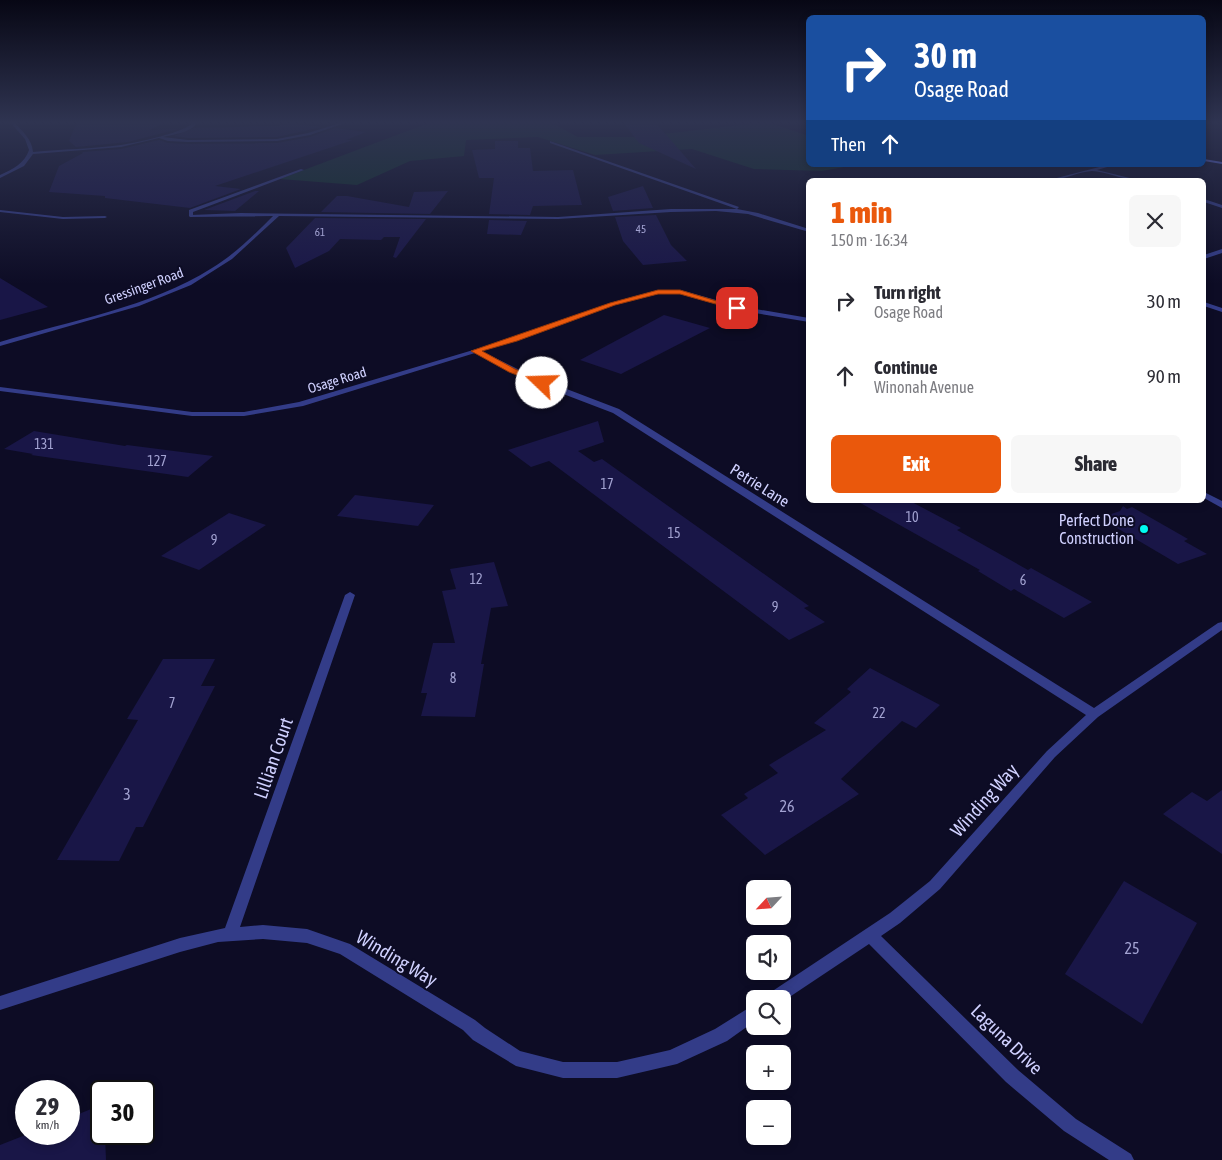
<!DOCTYPE html>
<html lang="en">
<head>
<meta charset="utf-8">
<style>
	:root { --surface:#fff; --page:#f7f7f7; --text:#2b2b33; --muted:#7c7c81; --accent:#ea580c }
	body { margin:0; font-family:"Asap Condensed",sans-serif; background:var(--page); color:var(--text); height:100vh; display:flex; flex-direction:column; font-size:19px; white-space:nowrap }
	* { box-sizing:border-box; margin:0 }
	p { font-size:16px; color:var(--muted) }
	.icon { flex:none; width:28px; height:28px; fill:none; stroke:currentColor; stroke-width:2; stroke-linecap:round; stroke-linejoin:round }
	.map { position:relative; flex:1; overflow:hidden }
	.details { position:absolute; left:806px; top:178px; width:400px; height:325px; display:flex; flex-direction:column; background:var(--surface); border-radius:8px; box-shadow:0 2px 8px #0003 }
	.details>* { flex:none }
	.guide { position:absolute; left:806px; top:15px; width:400px; height:152px; border-radius:8px; box-shadow:0 2px 8px #0003; background:#1a4fa0; color:#fff; overflow:hidden }
	.needle { width:32px; rotate:244deg }
	.tools { position:absolute; left:746px; top:880px; display:grid; gap:10px }
	.tools a { display:grid; place-items:center; width:45px; height:45px; border-radius:8px; background:var(--surface); box-shadow:0 2px 8px #0003; font-size:25px }
	.speed { position:absolute; left:15px; top:1080px; display:flex; gap:10px; font-size:25px; font-weight:700; text-align:center }
	.speed>* { display:grid; place-content:center; width:65px; height:65px; border-radius:50%; background:var(--surface); box-shadow:0 2px 8px #0003; line-height:1 }
	.speed small { font-size:12px; font-weight:400 }
	.speed .limit { border:2px solid #111; border-radius:8px; background:#fff; color:#111 }
	.pin { position:absolute; display:grid; place-items:center; width:42px; height:42px; color:#fff; margin:-21px; border-radius:10px; box-shadow:0 2px 8px #0006 }
	.me { position:absolute; width:55px; margin:-28px; rotate:291deg; stroke-linejoin:round; filter:drop-shadow(0 0 4px #0008) }
	.turn { display:flex; align-items:center; gap:18px; height:105px; padding:0 25px; font-size:22px }
	.turn .icon { width:65px; height:65px; stroke-width:2.5 }
	.turn b { display:block; font-size:35px; line-height:42px }
	.then { display:flex; align-items:center; height:48px; padding:0 25px; background:#0003; gap:10px; font-size:19px }
	.round { display:grid; place-items:center; flex:none; width:52px; height:52px; border-radius:8px; background:var(--page) }
	.overview { display:flex; align-items:center; justify-content:space-between; height:85px; padding:0 25px }
	h1 { font-size:30px; font-weight:800; line-height:38px; color:var(--accent) }
	.primary-button { display:flex; gap:10px; margin-top:auto; padding:10px 25px }
	.primary-button a { flex:1; height:58px; border-radius:8px; background:var(--accent); color:#fff; font-size:20px; font-weight:800; line-height:58px; text-align:center }
	.primary-button a+a { background:var(--page); color:var(--text) }
	ul { padding:0; list-style:none }
	li { display:flex; align-items:center; gap:15px; height:75px; padding:0 25px }
	li div { flex:1 }
	li b { display:block; font-size:19px }
	li em { font-style:normal }
	.map>svg:first-child { display:block }
	.green { fill:#0f2f29 }
	.building { fill:#191647 }
	.lines { fill:none; stroke-linecap:round; stroke-linejoin:round }
	.service { fill:#333c88; fill-rule:evenodd }
	.minor { fill:#333c88; fill-rule:evenodd }
	.secondary { fill:#6779ff; fill-rule:evenodd }
	.route { fill:#ea580c; stroke:#983908 }
	.poi-dot { fill:#00fbf0; stroke:#0d0c25; stroke-width:2 }
	.labels { text-anchor:middle; dominant-baseline:central; stroke-width:4; stroke-linejoin:round; paint-order:stroke }
	.far-number-label { font-size:11px; fill:#a2a2d1 }
	.far-street-label { font-size:14px; fill:#d0d1ff; stroke:#0d0c25 }
	.number-label { font-size:14px; fill:#a2a2d1 }
	.street-label { font-size:16px; fill:#d0d1ff; stroke:#0d0c25 }
	.poi-label { font-size:16px; fill:#d0d1ff; stroke:#0d0c25; text-anchor:end }
	.near-number-label { font-size:16px; fill:#a2a2d1 }
	.near-street-label { font-size:19px; fill:#d0d1ff; stroke:#0d0c25 }
</style>
</head>
<body>
<div class="map">
<svg width="1222" height="1160" viewBox="0 0 1222 1160">
	<rect width="100%" height="100%" fill="#0d0c25"/>
	<!-- green -->
	<path class="green" d="M431 122H550L578 137H636L767 122 809 136V165H855L822 171 754 169 692 149 595 155 538 137 466 140 464 156 410 161 357 185 280 179Z"/>
	<!-- building -->
	<g class="building">
		<path d="M77 122H165L150 130 178 129 128 142 76 147 69 141Z"/>
		<path d="M623 122H655L696 169 639 143Z"/>
		<path d="M289 123 322 127 277 137 188 138 174 136 194 128 277 126Z"/>
		<path d="M335 128 366 132 346 140H353L215 186 241 189 190 208 105 198V196L49 192 59 166 83 153 82 152 121 149 159 140 168 143 188 144 277 143 310 137Z"/>
		<path d="M495 141H518V148H530L533 171 573 170 582 205 533 206 530 215 489 214 494 178H479L472 150 495 149Z"/>
		<path d="M643 186 653 208 613 211 608 197Z"/>
		<path d="M255 191H259L235 211 204 210Z"/>
		<path d="M448 191 430 214 321 212 337 196H347L409 207 414 192Z"/>
		<path d="M656 215 671 245 687 261 643 265 623 241 615 217Z"/>
		<path d="M315 218 426 219 396 258 393 257 400 237H384L381 240 340 239 329 251 295 268 286 248Z"/>
		<path d="M489 220 527 221 521 235 487 234Z"/>
		<path d="M0 278 48 307 0 320Z"/>
		<path d="M664 315 710 328 621 374 580 360Z"/>
		<path d="M598 421 604 442 578 451 594 462 602 459 809 606 804 608 825 622 789 640 549 461 531 467 508 450Z"/>
		<path d="M34 431 125 446 127 445 213 456 188 477 31 455 33 454 4 449Z"/>
		<path d="M355 495 434 505 418 526 337 516Z"/>
		<path d="M855 500H908L961 528 957 530 1028 570 1031 568 1092 602 1064 618 1014 589 1011 591 978 571 980 570Z"/>
		<path d="M1123 506 1127 509 1132 507 1188 539 1184 541 1207 554 1178 564 1100 518 1120 511Z"/>
		<path d="M229 513 266 525 199 570 161 556Z"/>
		<path d="M494 562 508 606 491 608 481 664H484L475 717 421 716 427 693H421L433 643H455L442 591 456 589 450 569Z"/>
		<path d="M163 659H215L201 686H215L143 827H136L119 861 57 860 138 720 127 719Z"/>
		<path d="M870 668 940 705 916 728 902 721 841 779 859 794 765 855 721 815 748 798 744 794 778 773 769 765 826 730 814 723 851 692 847 689Z"/>
		<path d="M1222 790V854L1163 814 1192 792 1207 801Z"/>
		<path d="M1124 881 1197 923 1142 1024 1065 974Z"/>
		<path d="M101 1105V1134H105L106 1160H0V1145L28 1134H69V1118Z"/>
	</g>
	<g class="lines">
		<!-- service -->
		<path class="service" d="M301 169 304 170 193 212V217L189 216V210Z"/>
		<!-- minor -->
		<g class="minor">
			<path d="M10 122H14C22 131 32 139 33 152 62 149 93 149 121 145 135 143 188 132 193 122H197C192 133 174 134 163 137L188 140 277 139 308 133 343 122H348L310 135 277 141 188 142 168 141 159 138 121 147 33 154 24 166 0 178V175C13 169 25 163 29 150L25 139Z"/>
			<path d="M563 122H569L567 123Z"/>
			<path d="M550 141 739 207 737 209 758 213 809 229V232L748 214 716 211 671 212 558 219 279 216 232 259 191 285 139 306 0 346V342C71 320 149 308 212 268 235 254 254 235 273 216L189 217 191 215 241 213 558 217 671 209H737L550 143Z"/>
			<path d="M1107 165H1114L1097 170 1138 180C1123 180 1104 171 1092 171 1077 172 1064 180 1049 180Z"/>
			<path d="M1204 199 1222 205V208L1204 202Z"/>
			<path d="M0 210 63 217 105 216 107 217 105 218 63 219 0 212Z"/>
			<path d="M1222 249V253L1204 259V255Z"/>
			<path d="M658 290H680L738 306 809 318V322L737 310 680 294H658L614 305 517 340 481 351 530 375 619 409 1094 708 1218 623 1222 622V630L1098 717 1055 757 940 889 900 923 881 936 1018 1070 1076 1119 1131 1154 1134 1160H1109L1064 1131 1006 1082 869 944 782 1002V999H766L768 994 890 913 930 881 1047 751 1086 715 613 413 524 379 475 353 303 406 244 416H192L0 391V387L192 412H244L299 402 513 338 610 303Z"/>
			<path d="M1204 302 1222 308V312L1204 306Z"/>
			<path d="M1204 492 1222 501V508L1204 498Z"/>
			<path d="M350 592 355 595 240 927 263 925 307 929 350 944 475 1020 485 1028 520 1051 563 1062H617L670 1050 715 1029 755 1004V1021L727 1041 677 1064 617 1078H563L516 1066 473 1040 463 1030 340 954 307 943 263 939 218 942 180 952 0 1010V996L180 938 225 928 345 595Z"/>
		</g>
		<!-- secondary -->
		<path class="secondary" d="M1204 159 1222 162V164L1204 161Z"/>
	</g>
	<!-- sky -->
	<linearGradient id="sky" x2="0" y2="1"><stop stop-color="#070714"/><stop offset="0.43" stop-color="#2f3451"/><stop offset="1" stop-color="#2f3451" stop-opacity="0"/></linearGradient>
	<rect width="1222" height="284" fill="url(#sky)"/>
	<!-- route -->
	<path class="route" d="M658 290H680L740 308 737 310 680 294H658L615 305 517 341 482 351 515 369 545 381 546 383 542 385 509 372 471 351 610 303Z"/>
	<!-- markers -->
	<circle class="poi-dot" cx="1144" cy="529" r="5"/>
	<g class="labels">
		<!-- far-number labels -->
		<g class="far-number-label">
			<text x="641" y="229">45</text>
			<text x="320" y="232">61</text>
		</g>
		<!-- far-street labels -->
		<g class="far-street-label">
			<text transform="translate(144 286) rotate(-20)">Gressinger Road</text>
			<text transform="translate(337 380) rotate(-17)">Osage Road</text>
		</g>
		<!-- number labels -->
		<g class="number-label">
			<text x="44" y="444">131</text>
			<text x="157" y="461">127</text>
			<text x="607" y="484">17</text>
			<text x="912" y="517">10</text>
			<text x="674" y="533">15</text>
			<text x="214" y="540">9</text>
			<text x="476" y="579">12</text>
			<text x="1023" y="580">6</text>
			<text x="775" y="607">9</text>
			<text x="453" y="678">8</text>
			<text x="172" y="703">7</text>
			<text x="879" y="713">22</text>
		</g>
		<!-- street labels -->
		<g class="street-label">
			<text transform="translate(760 485) rotate(32)">Petrie Lane</text>
		</g>
		<!-- poi labels -->
		<g class="poi-label">
			<text x="1134" y="520">Perfect Done<tspan x="1134" dy="18">Construction</tspan></text>
		</g>
		<!-- near-number labels -->
		<g class="near-number-label">
			<text x="127" y="794">3</text>
			<text x="787" y="806">26</text>
			<text x="1132" y="948">25</text>
		</g>
		<!-- near-street labels -->
		<g class="near-street-label">
			<text transform="translate(273 758) rotate(-71)">Lillian Court</text>
			<text transform="translate(984 800) rotate(-48)">Winding Way</text>
			<text transform="translate(397 958) rotate(31)">Winding Way</text>
			<text transform="translate(1007 1039) rotate(44)">Laguna Drive</text>
		</g>
	</g>
</svg>
<div class="tools">
<a><svg class="needle" viewBox="-14 -14 28 28"><path d="M0-13l5 13h-10z" fill="#e53935"/><path d="M0 13l5-13h-10z" fill="#7c7c81"/></svg></a>
<a><svg class="icon" aria-label="sound" viewBox="0 0 24 24"><path d="M4 9h4l5-4v14l-5-4H4zM17 9q2 3 0 6"/></svg></a>
<a><svg class="icon" aria-label="search" viewBox="0 0 24 24"><circle cx="10" cy="10" r="6"/><path d="M15 15l6 6"/></svg></a>
<a>+</a>
<a>−</a>
</div>
<div class="speed"><div>29<small>km/h</small></div><div class="limit">30</div></div>
<div class="pin" style="left:737px;top:308px;background:#d93025"><svg class="icon" aria-label="arrive" viewBox="0 0 24 24"><path d="M6 21V4h12l-3 4 3 4H6"/></svg></div>
<svg class="me" style="left:542px;top:383px" viewBox="-20 -20 40 40"><circle r="19" fill="#fff"/><path d="M0-13L10 11 0 6-10 11z" fill="#ea580c"/></svg>
<div class="guide">
<div class="turn"><svg class="icon" aria-label="right" viewBox="0 0 24 24"><path d="M7 20v-9h11M14 6l5 5-5 5"/></svg><div><b>30 m</b>Osage Road</div></div>
<div class="then">Then<svg class="icon" aria-label="ahead" viewBox="0 0 24 24"><path d="M12 20V5M6 11l6-6 6 6"/></svg></div>
</div>
<section class="details">
<div class="overview"><div><h1>1 min</h1><p>150 m · 16:34</p></div><a class="round"><svg class="icon" aria-label="close" viewBox="0 0 24 24"><path d="M6 6l12 12M18 6L6 18"/></svg></a></div>
<ul>
<li><svg class="icon" aria-label="right" viewBox="0 0 24 24"><path d="M7 20v-9h11M14 6l5 5-5 5"/></svg><div><b>Turn right</b><p>Osage Road</p></div><em>30 m</em></li>
<li><svg class="icon" aria-label="ahead" viewBox="0 0 24 24"><path d="M12 20V5M6 11l6-6 6 6"/></svg><div><b>Continue</b><p>Winonah Avenue</p></div><em>90 m</em></li>
</ul>
<div class="primary-button"><a>Exit</a><a>Share</a></div>
</section>
</div>
</body>
</html>
